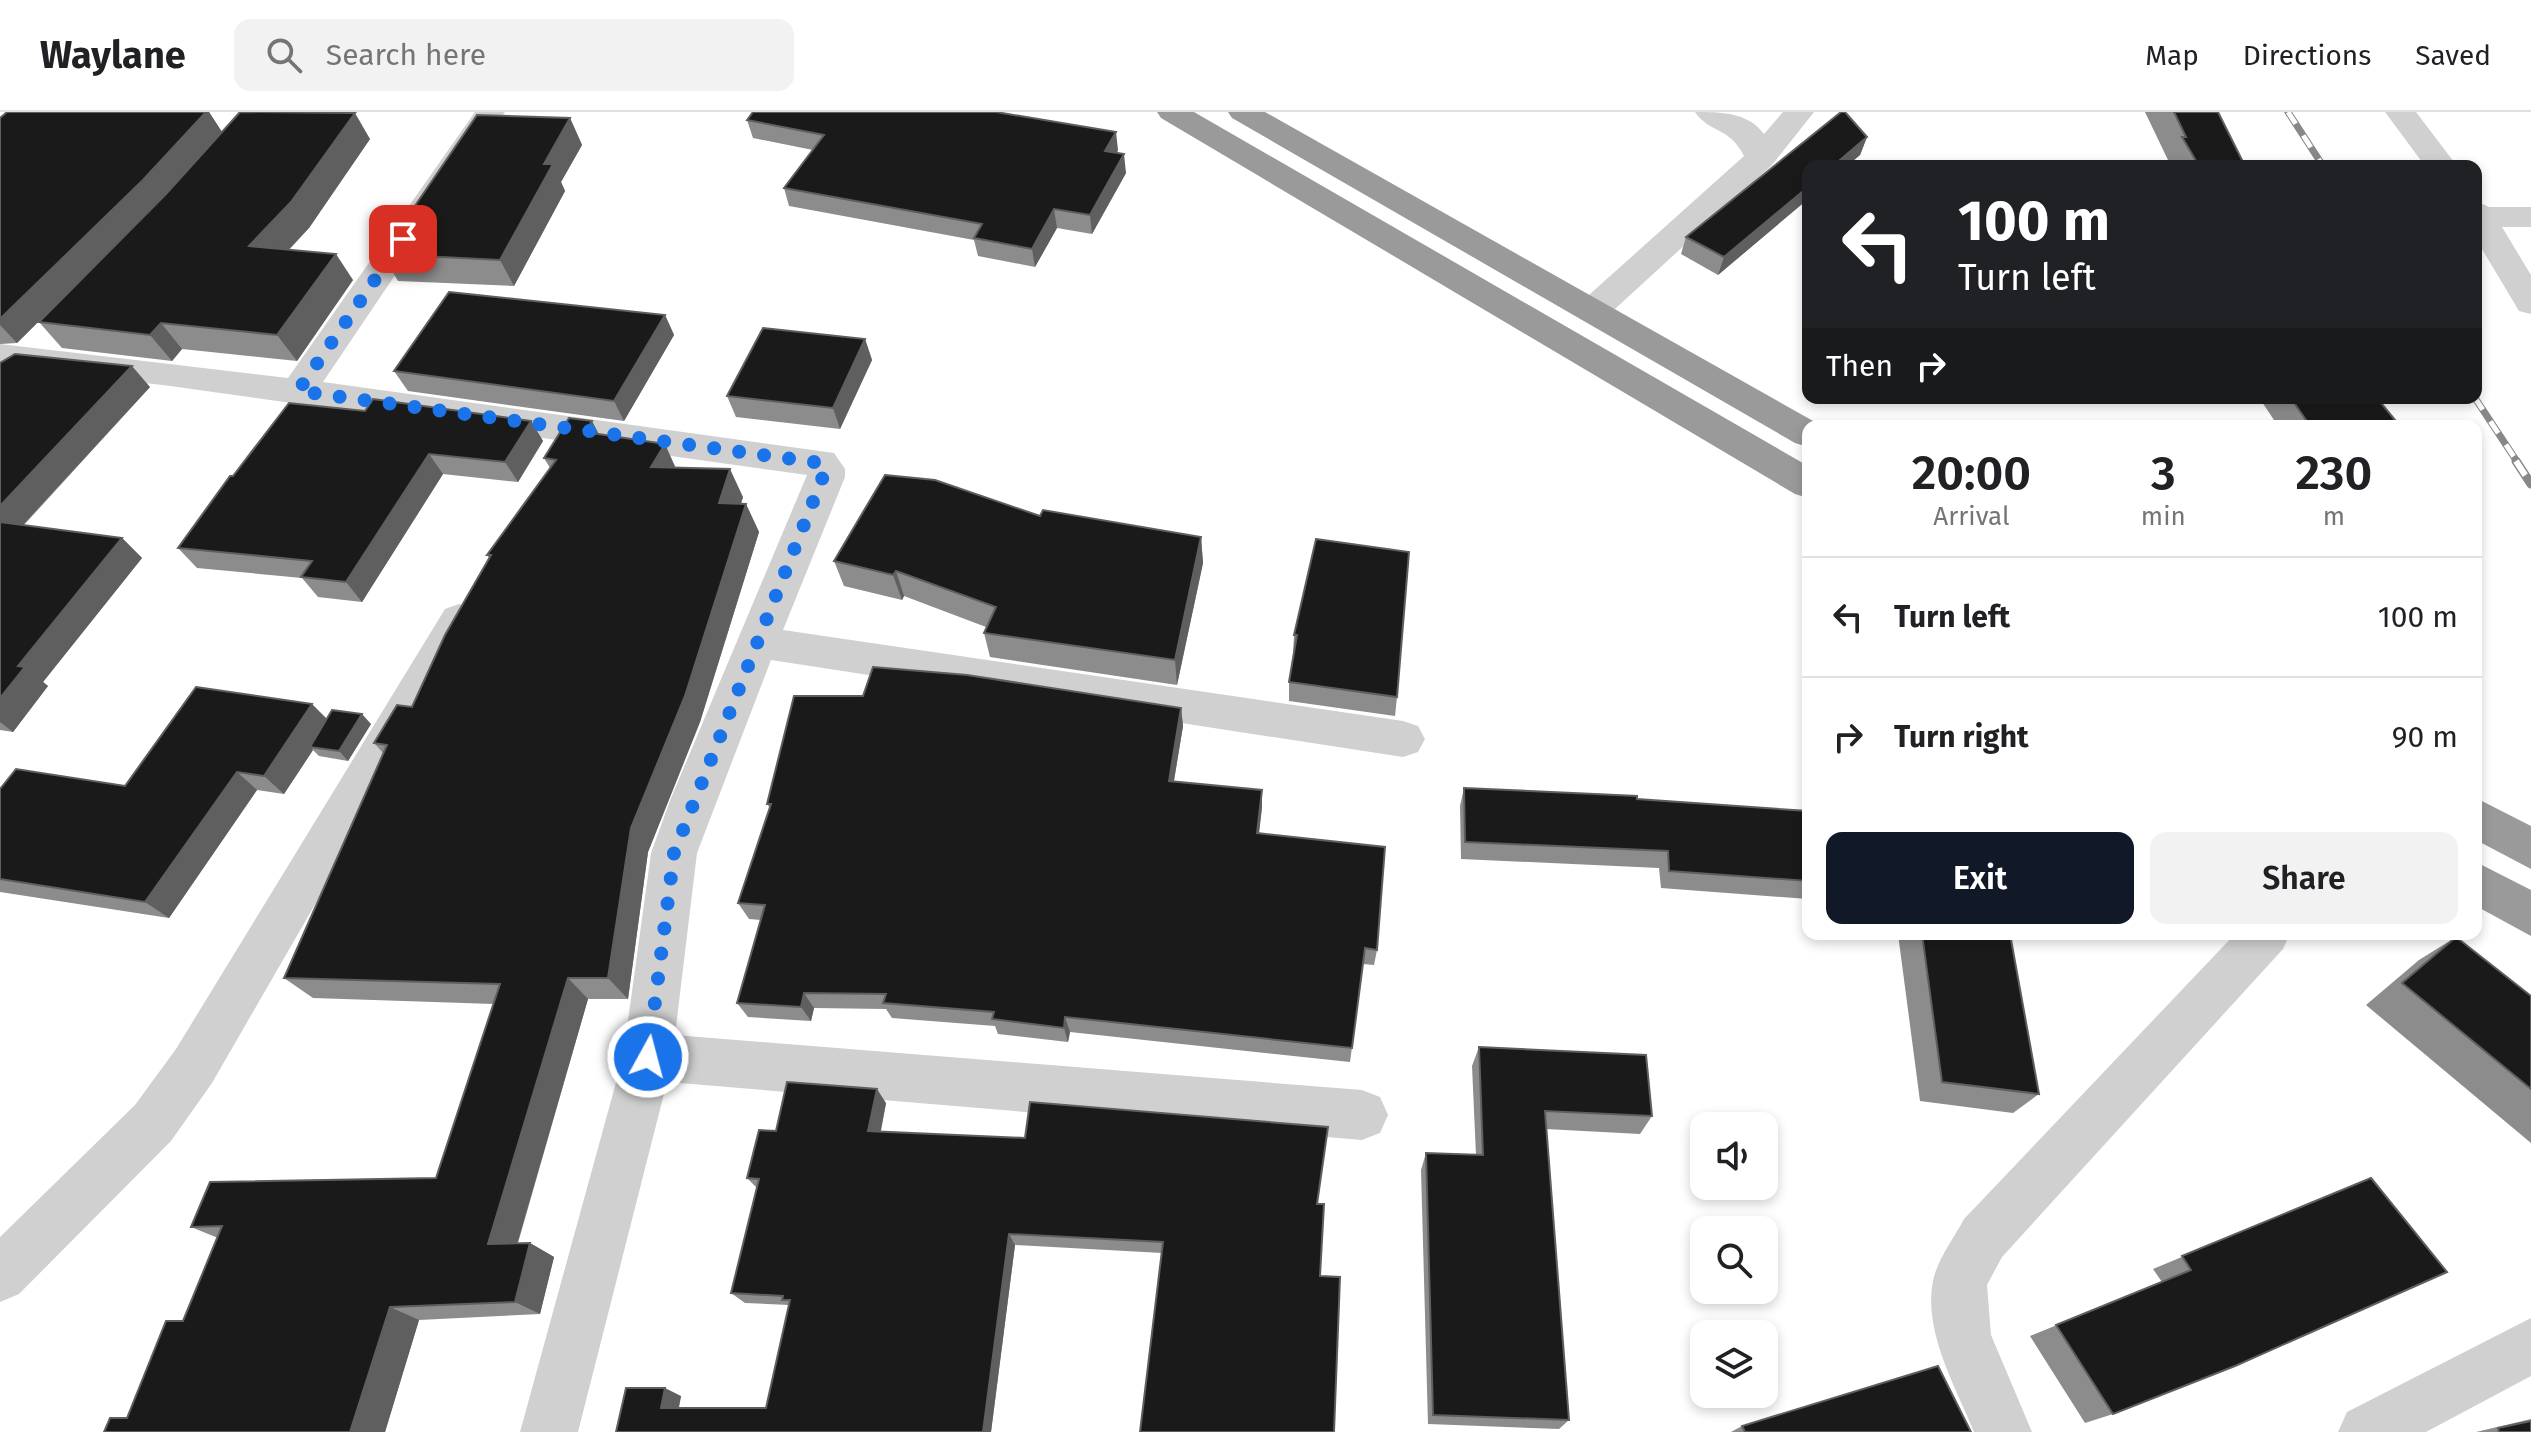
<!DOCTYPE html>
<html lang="en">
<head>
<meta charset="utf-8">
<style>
	:root { --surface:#fff; --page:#f2f2f2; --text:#202124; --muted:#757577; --line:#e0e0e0; --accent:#111827 }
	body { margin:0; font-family:"Fira Sans",sans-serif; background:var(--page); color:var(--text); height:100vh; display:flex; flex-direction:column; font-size:30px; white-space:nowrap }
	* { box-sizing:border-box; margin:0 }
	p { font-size:26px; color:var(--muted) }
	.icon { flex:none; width:44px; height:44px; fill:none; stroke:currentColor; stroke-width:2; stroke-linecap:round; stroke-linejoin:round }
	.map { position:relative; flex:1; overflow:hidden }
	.side { position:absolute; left:1802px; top:308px; width:680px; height:520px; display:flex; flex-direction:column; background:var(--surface); border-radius:16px; box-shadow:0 4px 12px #0003 }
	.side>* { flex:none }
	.top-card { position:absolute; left:1802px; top:48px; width:680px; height:244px; border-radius:16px; box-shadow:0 4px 12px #0003; background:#202124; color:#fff; overflow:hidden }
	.controls { position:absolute; left:1690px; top:1000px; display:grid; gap:16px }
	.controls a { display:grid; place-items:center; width:88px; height:88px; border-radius:16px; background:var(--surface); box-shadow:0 4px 12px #0003; font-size:40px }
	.pin { position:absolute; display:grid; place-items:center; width:68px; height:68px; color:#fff; margin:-34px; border-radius:16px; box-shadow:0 4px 12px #0006 }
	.me { position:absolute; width:88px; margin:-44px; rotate:7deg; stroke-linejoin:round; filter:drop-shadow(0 0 6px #0008) }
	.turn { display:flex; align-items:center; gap:28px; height:168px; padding:0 24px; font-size:36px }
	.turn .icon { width:104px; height:104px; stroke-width:2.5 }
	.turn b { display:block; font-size:56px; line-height:68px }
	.then { display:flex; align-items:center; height:76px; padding:0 24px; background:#0003; gap:16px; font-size:30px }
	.eta { display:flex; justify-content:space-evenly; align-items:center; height:136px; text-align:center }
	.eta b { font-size:48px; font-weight:600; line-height:56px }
	.button { display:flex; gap:16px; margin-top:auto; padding:16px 24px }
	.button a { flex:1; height:92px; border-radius:16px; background:var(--accent); color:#fff; font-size:32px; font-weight:600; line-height:92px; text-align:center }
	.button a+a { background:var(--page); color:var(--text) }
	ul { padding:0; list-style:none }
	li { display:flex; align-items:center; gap:24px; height:120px; padding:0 24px; border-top:2px solid var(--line) }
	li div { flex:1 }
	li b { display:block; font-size:30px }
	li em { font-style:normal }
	header { display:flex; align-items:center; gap:48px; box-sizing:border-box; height:112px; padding:0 40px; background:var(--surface); border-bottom:2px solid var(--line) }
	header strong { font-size:38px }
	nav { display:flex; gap:44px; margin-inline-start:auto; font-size:28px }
	.search { width:560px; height:72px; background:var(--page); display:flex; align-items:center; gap:20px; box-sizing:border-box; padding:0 28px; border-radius:16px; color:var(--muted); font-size:30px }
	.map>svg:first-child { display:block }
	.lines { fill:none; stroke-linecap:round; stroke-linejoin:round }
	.minor { fill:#d0d0d0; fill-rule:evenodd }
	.highway { fill:#9a9a9a; fill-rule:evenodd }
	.rail-far1-casing { stroke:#888; stroke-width:7 }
	.rail-casing { stroke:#888; stroke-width:9 }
	.rail-far1 { stroke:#fff; stroke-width:5; stroke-dasharray:14; stroke-linecap:butt }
	.rail { stroke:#fff; stroke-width:6; stroke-dasharray:17; stroke-linecap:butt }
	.wall { fill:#8c8c8c }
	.shaded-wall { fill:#5f5f5f }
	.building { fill:#1a1a1a; stroke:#5f5f5f; stroke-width:2 }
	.route { stroke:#1a73e8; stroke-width:14; stroke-dasharray:0 25.2 }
</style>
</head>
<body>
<header>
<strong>Waylane</strong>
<div class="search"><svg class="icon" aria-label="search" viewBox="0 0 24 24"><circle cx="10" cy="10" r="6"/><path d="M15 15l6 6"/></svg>Search here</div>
<nav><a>Map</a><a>Directions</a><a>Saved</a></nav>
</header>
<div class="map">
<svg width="2531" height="1320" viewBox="0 0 2531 1320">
	<rect width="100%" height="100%" fill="#fff"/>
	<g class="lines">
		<!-- minor -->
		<g class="minor">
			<path d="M475 0H505L323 270 834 341 845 357V365L783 518 1403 609 1418 614 1425 627 1418 640 1403 645 771 548 697 741 675 923 1362 978 1380 985 1388 1003 1380 1021 1362 1028 667 970 578 1320H520L623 945 651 741 671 686 807 363 163 273 0 256V232L288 266Z"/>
			<path d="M1695 0C1720 0 1748 0 1764 22L1783 0H1814L1772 53 1604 207 1592 210 1580 207 1575 199 1580 191 1744 44C1730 15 1709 21 1695 0Z"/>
			<path d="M2385 0H2416L2457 54H2425Z"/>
			<path d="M2476 89 2489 95H2531V115H2502L2531 163V202L2519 199 2476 127Z"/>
			<path d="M459 492 473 497 479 508 212 971 171 1029 19 1182 0 1190V1125L135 993 176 937 445 497Z"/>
			<path d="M2235 822H2290L2283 837 2002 1145 1987 1173 1991 1223 2032 1320H1974C1956 1275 1923 1220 1933 1169 1937 1148 1954 1126 1964 1107Z"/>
			<path d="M2531 1206V1264L2426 1320H2338L2347 1300Z"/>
		</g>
		<!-- highway -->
		<g class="highway">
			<path d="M1157 0H1194L1808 354V386L1795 382 1161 6Z"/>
			<path d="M1228 0H1265L1822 314H1808V335L1795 331 1232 6Z"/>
			<path d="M2476 686 2531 714V757L2476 728Z"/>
			<path d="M2476 750 2531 778V824L2476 794Z"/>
		</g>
		<defs>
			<g id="rail-far1">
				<path d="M2288 0 2323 54"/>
				<path d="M2475 286 2518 351"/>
			</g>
			<path id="rail" d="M2516 349 2531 372"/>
		</defs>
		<!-- rail-far1 casing -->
		<use href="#rail-far1" class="rail-far1-casing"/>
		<!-- rail casing -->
		<use href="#rail" class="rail-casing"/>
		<!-- rail-far1 -->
		<use href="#rail-far1" class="rail-far1"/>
		<!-- rail -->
		<use href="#rail" class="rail"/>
	</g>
	<!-- wall -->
	<g class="wall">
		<path d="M7 0H209L222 20 370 27 309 116 289 138 353 168 297 249 182 237 172 249 62 236 39 210 77 171 17 231 0 232V6Z"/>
		<path d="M1841 0H1845L1867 25 1860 43 1847 54H1808V87L1718 163 1681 142 1686 125Z"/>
		<path d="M2145 0H2218L2245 54H2167L2166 52 2168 48Z"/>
		<path d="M570 6 582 33 561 70 565 79 514 174 398 169 382 142Z"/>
		<path d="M747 8 1118 38 1117 41 1126 61 1092 122 1057 116 1035 155 978 144 974 128 789 94 784 76 813 38 753 26Z"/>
		<path d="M665 203 674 223 624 309 408 279 394 259Z"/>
		<path d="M865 227 872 248 840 317 736 305 727 284Z"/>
		<path d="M0 251 150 275 24 413 122 426 142 446 43 570 48 574 13 620 0 618Z"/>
		<path d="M2261 286H2377L2400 314H2278L2260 287Z"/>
		<path d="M365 299 531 309 543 329 518 370 443 362 362 490 318 485 302 466 197 456 178 436 233 364Z"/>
		<path d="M599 323 743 385 741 392H746L759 420 700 610 648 740 628 887H588L518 1131H530L554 1145 540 1202 419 1208 385 1320H104L127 1306 183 1209 218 1126 191 1115 436 1066 494 892 313 886 284 866 384 642 374 631 412 595 489 446 487 443 550 356 544 346Z"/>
		<path d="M1040 404 1201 425 1203 451 1177 573 990 545 984 521 986 515 904 484 902 488 844 474 834 449Z"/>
		<path d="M1316 427 1397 585 1395 604 1289 589V570L1293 542 1294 523Z"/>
		<path d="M1181 596 1183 614 1174 669 1262 678V695L1259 721 1377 838 1374 853 1363 852 1350 950 1070 920 1068 930 998 922 995 914 892 906 886 897 814 896 811 909 748 905 737 891 761 808 749 807 738 791 770 696 767 692Z"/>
		<path d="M327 607 371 612 348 649 319 644 313 638 284 682 257 678 169 806 0 780V677L125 674Z"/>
		<path d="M1464 676 1808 699V787L1661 776 1659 756 1461 747 1460 694Z"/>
		<path d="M1898 822H2010L2039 982 2013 1001 1920 989Z"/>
		<path d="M2456 825 2531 884V1031L2366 893 2419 848Z"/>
		<path d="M1479 935 1652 1004 1640 1022 1546 1017 1569 1308 1559 1317 1428 1312 1421 1058 1426 1041 1476 1043 1472 954Z"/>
		<path d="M886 991 881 1019 1317 1092 1320 1164 1334 1320 1162 1141 1015 1133 991 1320H616L681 1284 679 1296H766L789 1193 745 1191 731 1181 757 1076 747 1066 776 1019Z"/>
		<path d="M2371 1066 2113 1302 2085 1311 2030 1224 2162 1170 2153 1157Z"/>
		<path d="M2531 1307V1320H2476Z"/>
		<path d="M1742 1314 1971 1320H1731Z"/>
	</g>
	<!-- shaded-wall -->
	<g class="shaded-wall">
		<path d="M206 0H209L222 20 159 90 17 231 0 213V207Z"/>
		<path d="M355 1 370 27 309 116 267 160 249 134Z"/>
		<path d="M570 6 582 33 561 70 565 79 514 174 500 148 544 52Z"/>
		<path d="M1116 20 1118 38 1107 58 1105 39Z"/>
		<path d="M1867 25 1860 43 1847 54H1833Z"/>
		<path d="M1124 42 1126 61 1092 122 1090 103Z"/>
		<path d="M1808 75V87L1718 163 1724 145Z"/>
		<path d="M1054 97 1057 116 1035 155 1032 137Z"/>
		<path d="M336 142 353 168 297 249 277 223Z"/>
		<path d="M665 203 674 223 624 309 614 289Z"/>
		<path d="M161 211 182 237 172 249 150 223Z"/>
		<path d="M865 227 872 248 840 317 833 296Z"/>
		<path d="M132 254 150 275 9 428 0 420V394Z"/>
		<path d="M531 309 543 329 518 370 505 350Z"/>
		<path d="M592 309 607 338 585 320Z"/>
		<path d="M665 332 678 361 651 355Z"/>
		<path d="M429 342 443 362 362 490 346 470Z"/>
		<path d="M730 357 743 385 732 419 719 391Z"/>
		<path d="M746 392 759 420 700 610 648 740 628 887 608 866 631 716Z"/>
		<path d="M1201 425 1203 451 1177 573 1175 548Z"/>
		<path d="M122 426 142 446 43 570 48 574 13 620 0 610V586L18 554Z"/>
		<path d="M896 459 904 484 902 488 893 463Z"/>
		<path d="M312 592 331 611 310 635 313 638 284 682 264 664Z"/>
		<path d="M1181 596 1183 614 1171 686 1169 669Z"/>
		<path d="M362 602 371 612 348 649 339 639Z"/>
		<path d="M237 660 257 678 169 806 145 790Z"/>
		<path d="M1262 678V695L1257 738V721Z"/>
		<path d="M568 866 588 887 513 1146 488 1132Z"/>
		<path d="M804 881 814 896 811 909 801 895Z"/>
		<path d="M1065 905 1070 920 1068 930 1064 916Z"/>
		<path d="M877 977 886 991 878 1032 868 1019Z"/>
		<path d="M1009 1122 1015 1133 991 1320H983Z"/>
		<path d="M530 1131 554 1145 540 1202 515 1190Z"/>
		<path d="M390 1195 419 1208 385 1320H350Z"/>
		<path d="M665 1276 681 1284 677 1303 661 1296Z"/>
	</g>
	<!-- building -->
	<g class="building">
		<path d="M7 0H206L143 68 0 207V6Z"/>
		<path d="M240 0 355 1 291 90 249 134 336 142 277 223 161 211 150 223 39 210 166 82Z"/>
		<path d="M753 0H996L1116 20 1105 39 1124 42 1090 103 1054 97 1032 137 974 126 982 112 784 76 824 23 747 8Z"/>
		<path d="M1841 0H1845L1867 25 1833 54H1808V75L1724 145 1686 125Z"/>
		<path d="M2174 0H2218L2245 54H2199L2182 25H2186Z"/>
		<path d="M477 3 570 6 544 52H553L500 148 382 142Z"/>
		<path d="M449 180 665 203 614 289 394 259Z"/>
		<path d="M763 216 865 227 833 296 727 284Z"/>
		<path d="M15 242 132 254 0 394V251Z"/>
		<path d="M2291 286H2377L2400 314H2310Z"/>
		<path d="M373 287 531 309 505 350 429 342 346 470 301 465 312 449 178 436 230 364H233L289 291 365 299Z"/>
		<path d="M569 306 592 309 585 320 665 332 651 355 730 357 719 391 746 392 685 584 631 716 608 866H568L488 1132 530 1131 515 1190 390 1195 350 1320H104L110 1306H127L166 1209H183L222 1114 191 1115 210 1070 436 1066 500 872 284 866 387 633 374 631 397 593 412 595 445 523 491 443H487L556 348 544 346Z"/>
		<path d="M885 363 935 368 1040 404 1043 398 1201 425 1175 548 984 521 996 495 896 459 893 463 834 449Z"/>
		<path d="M0 410 122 426 18 554 25 555 0 586Z"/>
		<path d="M1316 427 1409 440 1397 585 1289 570 1297 523H1294Z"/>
		<path d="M873 555 967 563 1181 596 1169 669 1262 678 1257 721 1385 735 1377 838 1365 836 1352 936 1065 905 1064 916 992 907 994 900 883 891 886 882 804 881 801 895 737 891 765 793 738 791 771 692H767L794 584H863Z"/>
		<path d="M196 575 312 592 264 664 237 660 145 790 0 767V677L16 657 125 674Z"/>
		<path d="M332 598 362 602 339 639 310 635Z"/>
		<path d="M1464 676 1637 684V687L1808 699V769L1669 759 1668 739 1465 730Z"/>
		<path d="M1922 822H2010L2039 982 1942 970Z"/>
		<path d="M2456 825 2531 884V977L2402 871Z"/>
		<path d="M1479 935 1646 943 1652 1004 1545 999 1569 1308 1433 1303 1426 1041 1483 1043Z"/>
		<path d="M787 970 877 977 868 1019 1025 1026 1030 990 1328 1015 1317 1092H1324L1320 1164 1340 1165 1334 1320H1140L1163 1130 1009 1122 983 1320H616L626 1276H665L661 1296H766L790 1188H782L783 1184 731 1181 759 1067 747 1066 759 1018 776 1019Z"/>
		<path d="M2371 1066 2447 1160 2235 1254 2113 1302 2056 1213 2191 1158 2182 1144Z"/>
		<path d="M1938 1254 1971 1320H1745L1742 1314Z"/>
		<path d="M2531 1309V1320H2499L2498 1316Z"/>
	</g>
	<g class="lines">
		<!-- route -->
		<path class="route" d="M403 127 298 279 821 351 826 357 674 741 648 945"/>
	</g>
</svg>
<div class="controls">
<a><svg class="icon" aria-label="sound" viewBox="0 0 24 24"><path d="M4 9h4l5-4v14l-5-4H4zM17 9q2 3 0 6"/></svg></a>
<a><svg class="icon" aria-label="search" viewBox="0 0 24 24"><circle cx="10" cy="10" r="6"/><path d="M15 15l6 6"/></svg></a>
<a><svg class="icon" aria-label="layers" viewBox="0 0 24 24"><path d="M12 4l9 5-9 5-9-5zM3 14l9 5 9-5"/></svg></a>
</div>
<div class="pin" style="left:403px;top:127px;background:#d93025"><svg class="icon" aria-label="arrive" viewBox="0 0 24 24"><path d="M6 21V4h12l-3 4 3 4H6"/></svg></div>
<svg class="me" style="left:648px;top:945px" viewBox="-20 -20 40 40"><circle r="17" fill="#1a73e8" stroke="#fff" stroke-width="3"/><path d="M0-11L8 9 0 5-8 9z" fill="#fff"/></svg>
<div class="top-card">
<div class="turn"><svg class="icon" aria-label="left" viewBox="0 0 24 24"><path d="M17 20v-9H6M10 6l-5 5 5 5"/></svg><div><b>100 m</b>Turn left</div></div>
<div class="then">Then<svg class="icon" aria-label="right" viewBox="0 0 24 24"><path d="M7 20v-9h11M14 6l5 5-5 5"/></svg></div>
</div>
<section class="side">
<div class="eta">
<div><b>20:00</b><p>Arrival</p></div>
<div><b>3</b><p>min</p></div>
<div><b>230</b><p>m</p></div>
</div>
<ul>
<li><svg class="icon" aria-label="left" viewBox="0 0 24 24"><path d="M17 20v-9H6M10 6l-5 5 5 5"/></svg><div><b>Turn left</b></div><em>100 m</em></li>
<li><svg class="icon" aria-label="right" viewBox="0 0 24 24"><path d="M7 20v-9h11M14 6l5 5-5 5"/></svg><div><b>Turn right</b></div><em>90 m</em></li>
</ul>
<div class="button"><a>Exit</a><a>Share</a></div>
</section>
</div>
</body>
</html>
